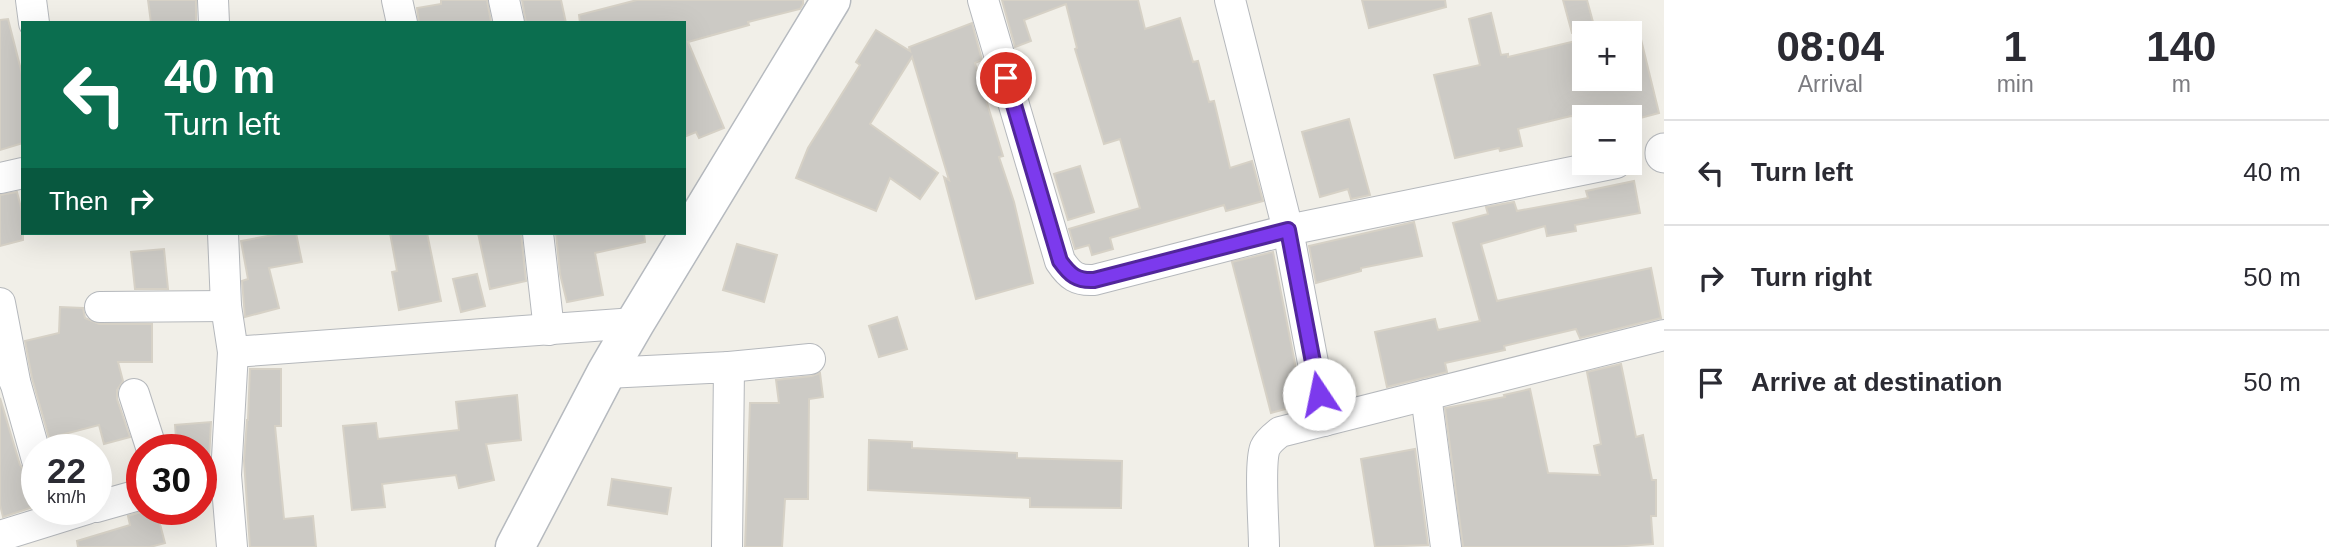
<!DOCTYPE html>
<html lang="en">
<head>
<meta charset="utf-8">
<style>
	:root { --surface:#fff; --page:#f2f2f3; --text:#2b2b33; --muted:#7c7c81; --line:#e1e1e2 }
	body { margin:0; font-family:Arial,sans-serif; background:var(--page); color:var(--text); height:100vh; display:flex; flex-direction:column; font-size:26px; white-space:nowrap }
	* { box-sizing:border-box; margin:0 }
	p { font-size:23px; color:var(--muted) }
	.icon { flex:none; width:38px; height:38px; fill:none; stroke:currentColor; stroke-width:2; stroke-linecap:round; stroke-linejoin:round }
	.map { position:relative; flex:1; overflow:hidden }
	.details { display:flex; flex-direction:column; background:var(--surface); width:665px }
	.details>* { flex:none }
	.hud { position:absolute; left:21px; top:21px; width:665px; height:214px; border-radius:0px; box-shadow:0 7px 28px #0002; background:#0b6e4f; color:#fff; overflow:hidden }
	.buttons { position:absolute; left:1572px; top:21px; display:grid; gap:14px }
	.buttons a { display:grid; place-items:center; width:70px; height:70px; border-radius:0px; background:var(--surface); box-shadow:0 7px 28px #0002; font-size:35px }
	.speed { position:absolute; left:21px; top:434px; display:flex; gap:14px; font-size:35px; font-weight:700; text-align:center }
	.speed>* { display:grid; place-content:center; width:91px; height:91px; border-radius:50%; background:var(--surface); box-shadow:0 7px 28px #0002; line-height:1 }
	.speed small { font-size:18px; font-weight:400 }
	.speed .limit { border:10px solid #d22; background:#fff; color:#111 }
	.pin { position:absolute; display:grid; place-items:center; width:60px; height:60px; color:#fff; margin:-30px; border:4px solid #fff; border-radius:50%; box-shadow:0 2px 7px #0007 }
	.me { position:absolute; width:77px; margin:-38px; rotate:349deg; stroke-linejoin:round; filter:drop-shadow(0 0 5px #0008) }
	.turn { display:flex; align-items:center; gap:24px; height:147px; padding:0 28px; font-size:32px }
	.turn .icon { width:91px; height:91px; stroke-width:2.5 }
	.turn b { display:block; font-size:49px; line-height:60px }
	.then { display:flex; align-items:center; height:66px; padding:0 28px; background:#0003; gap:14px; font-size:26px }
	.eta { display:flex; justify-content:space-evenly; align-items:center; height:119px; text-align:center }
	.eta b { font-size:42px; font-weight:700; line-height:49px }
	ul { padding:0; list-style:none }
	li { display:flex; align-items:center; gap:21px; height:105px; padding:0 28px; border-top:2px solid var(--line) }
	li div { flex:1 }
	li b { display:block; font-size:26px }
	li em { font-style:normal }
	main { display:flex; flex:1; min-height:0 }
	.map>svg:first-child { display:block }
	.building { fill:#cccac5; stroke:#d6d1c6; stroke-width:2 }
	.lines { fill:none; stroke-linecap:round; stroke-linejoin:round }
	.minor-casing { stroke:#b5b8bc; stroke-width:32 }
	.tertiary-casing { stroke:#b5b8bc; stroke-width:39 }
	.secondary-casing { stroke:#b6babf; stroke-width:41 }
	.minor { stroke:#fff; stroke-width:30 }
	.tertiary { stroke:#fff; stroke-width:37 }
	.secondary { stroke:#fff; stroke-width:38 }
	.route-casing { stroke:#51269a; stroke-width:18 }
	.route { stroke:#7c3aed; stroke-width:12 }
</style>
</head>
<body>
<main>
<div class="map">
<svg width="1664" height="547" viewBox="0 0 1664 547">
	<rect width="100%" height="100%" fill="#f1efe8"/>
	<!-- building -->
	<g class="building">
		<path d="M148 0H196V23H151Z"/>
		<path d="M441 0H487L491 22 419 23 417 8 441 4Z"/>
		<path d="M522 0H561L566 23H526Z"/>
		<path d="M637 0H803V4L800 9 748 22 749 25 688 42 724 128 699 138 696 132 684 137V23H580L579 15Z"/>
		<path d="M1002 0H1138L1145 29 1180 18 1193 62 1198 61 1209 102 1214 101 1230 168 1252 161 1263 201 1226 211 1224 205 1110 238 1113 249 1092 255 1089 245 1075 249 1069 229 1140 208 1120 139 1104 144 1075 49 1077 48 1066 4 1024 20 1031 41 1015 47Z"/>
		<path d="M1362 0H1445L1446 7 1369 28Z"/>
		<path d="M1563 0H1587L1596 33H1572Z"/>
		<path d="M1491 13 1501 55 1508 54V57L1584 39V79H1629V28L1638 27 1659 113 1629 121V117L1571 116 1518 129 1522 146 1500 151 1499 148 1455 158 1434 75 1480 65 1469 19Z"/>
		<path d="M8 19 23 78V143L0 150V20Z"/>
		<path d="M972 23 982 60 975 63 1003 156 999 157 1014 202 1033 283 976 299 944 177 949 180 912 57 870 124 938 173 920 199 890 178 876 211 796 178 808 148 860 65 856 62 876 30 910 51 909 47Z"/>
		<path d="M1349 119 1370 195 1351 199 1348 189 1320 197 1302 132Z"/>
		<path d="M1080 166 1094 212 1068 220 1054 174Z"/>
		<path d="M1634 181 1640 213 1575 225 1576 231 1547 236 1545 226 1481 244 1497 301 1651 268 1661 318 1580 338 1576 329 1504 346 1505 350 1445 363 1447 372 1387 387 1375 332 1435 319 1438 330 1480 321 1453 223 1488 214 1486 207 1514 202 1517 211 1588 198 1586 191Z"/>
		<path d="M17 192 23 215V240L0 246V195Z"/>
		<path d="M1414 222 1422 256 1361 268V271L1316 283 1309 246Z"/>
		<path d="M284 233H296L302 262 269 268 279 308 245 317 242 281 248 279 241 241Z"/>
		<path d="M390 233H427L441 301 399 310 392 272 397 271Z"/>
		<path d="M478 233H521L526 281 490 289Z"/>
		<path d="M556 233H644L645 242 595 253 603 295 567 302 560 274Z"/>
		<path d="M737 244 777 255 764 302 723 290Z"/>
		<path d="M164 249 168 289H135L131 252Z"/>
		<path d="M1273 252 1303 404 1271 413 1232 262Z"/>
		<path d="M477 274 485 306 461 312 453 279Z"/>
		<path d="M60 307 83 308 85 318 99 324H152V362H118L123 381 117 390V399L130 437 104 444 99 425 49 438 32 378 25 341 59 333Z"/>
		<path d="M897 317 907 349 879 357 869 326Z"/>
		<path d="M1621 364 1636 437 1643 435 1652 480H1656V516H1651L1653 544 1614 547H1463L1445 408 1505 397 1504 395 1530 389 1548 473 1600 475 1594 446 1601 444 1587 372Z"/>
		<path d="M250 369H281V426H275L284 519 313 516 316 547H250L244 461 247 420H248Z"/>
		<path d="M820 373 823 397 809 399 808 499H785L782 547H745L750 403H779L776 380 812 376Z"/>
		<path d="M517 395 521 440 486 444 494 480 459 488 456 475 382 484 385 507 352 510 343 426 376 423 378 439 459 430 456 402Z"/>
		<path d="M0 398 20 465 28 474 36 506 3 517 0 505Z"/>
		<path d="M211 422 209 460H201V450H177L175 425Z"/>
		<path d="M869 440 912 442V448L1017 453V458L1122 461 1121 508 1030 507V498L868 490Z"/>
		<path d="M1415 449 1428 545 1375 547 1361 459Z"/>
		<path d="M612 479 671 488 667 514 608 505Z"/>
		<path d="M150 509H156L165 543 150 547H78L77 541 130 525 128 516Z"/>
	</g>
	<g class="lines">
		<defs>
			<g id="minor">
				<path d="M31 0 34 23"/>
				<path d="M213 0 214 23"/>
				<path d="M397 0 402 23"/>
				<path d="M504 0 509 23"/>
				<path d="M983 0 1060 261C1070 276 1077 281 1094 280L1288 230 1616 163"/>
				<path d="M1230 0 1288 230 1324 421"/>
				<path d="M0 178 23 173"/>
				<path d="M223 233 226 306 233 352 226 475 232 547"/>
				<path d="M538 233 549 330"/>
				<path d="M0 303 15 381"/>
				<path d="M100 307 226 306"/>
				<path d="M233 352 635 323"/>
				<path d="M0 363 9 369 16 385 37 460"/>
				<path d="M729 367 810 359"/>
				<path d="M606 373 729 367 727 547"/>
				<path d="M134 394 152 450"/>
				<path d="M1426 395 1446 547"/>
				<path d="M201 480 226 475"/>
				<path d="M96 507 142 494"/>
				<path d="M0 536 87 509"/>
				<path d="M1264 547C1264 526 1259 464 1265 448 1268 441 1275 436 1280 432L1664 335"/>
			</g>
			<path id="tertiary" d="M1664 152V154"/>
			<path id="secondary" d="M515 547 606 373 635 323 831 0"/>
		</defs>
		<!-- minor casing -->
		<use href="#minor" class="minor-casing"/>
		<!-- tertiary casing -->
		<use href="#tertiary" class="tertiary-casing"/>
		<!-- secondary casing -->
		<use href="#secondary" class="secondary-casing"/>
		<!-- minor -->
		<use href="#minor" class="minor"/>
		<!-- tertiary -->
		<use href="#tertiary" class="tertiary"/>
		<!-- secondary -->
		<use href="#secondary" class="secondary"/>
	</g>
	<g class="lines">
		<defs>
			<path id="route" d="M1006 78 1060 261C1070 275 1077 281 1094 280L1288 230 1319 394"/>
		</defs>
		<!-- route casing -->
		<use href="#route" class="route-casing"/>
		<!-- route -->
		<use href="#route" class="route"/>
	</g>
</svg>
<div class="buttons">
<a>+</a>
<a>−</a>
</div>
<div class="speed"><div>22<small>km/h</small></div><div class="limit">30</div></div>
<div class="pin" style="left:1006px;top:78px;background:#d93025"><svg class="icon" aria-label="arrive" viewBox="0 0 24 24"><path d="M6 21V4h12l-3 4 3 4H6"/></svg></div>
<svg class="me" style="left:1319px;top:394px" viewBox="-20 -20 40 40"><circle r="19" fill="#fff"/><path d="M0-13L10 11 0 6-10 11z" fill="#7c3aed"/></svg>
<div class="hud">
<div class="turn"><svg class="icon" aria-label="left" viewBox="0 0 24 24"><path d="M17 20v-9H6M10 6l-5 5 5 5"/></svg><div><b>40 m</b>Turn left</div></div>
<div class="then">Then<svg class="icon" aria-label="right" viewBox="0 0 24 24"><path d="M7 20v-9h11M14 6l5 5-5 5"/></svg></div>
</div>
</div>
<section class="details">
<div class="eta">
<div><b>08:04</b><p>Arrival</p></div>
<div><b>1</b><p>min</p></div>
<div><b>140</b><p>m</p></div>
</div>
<ul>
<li><svg class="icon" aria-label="left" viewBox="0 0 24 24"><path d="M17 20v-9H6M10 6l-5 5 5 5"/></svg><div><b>Turn left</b></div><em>40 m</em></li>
<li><svg class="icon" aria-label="right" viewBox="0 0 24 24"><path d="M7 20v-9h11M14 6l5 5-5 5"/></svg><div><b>Turn right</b></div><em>50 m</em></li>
<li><svg class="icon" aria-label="arrive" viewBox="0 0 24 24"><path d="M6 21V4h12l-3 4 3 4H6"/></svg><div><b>Arrive at destination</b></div><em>50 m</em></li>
</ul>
</section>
</main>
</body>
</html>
